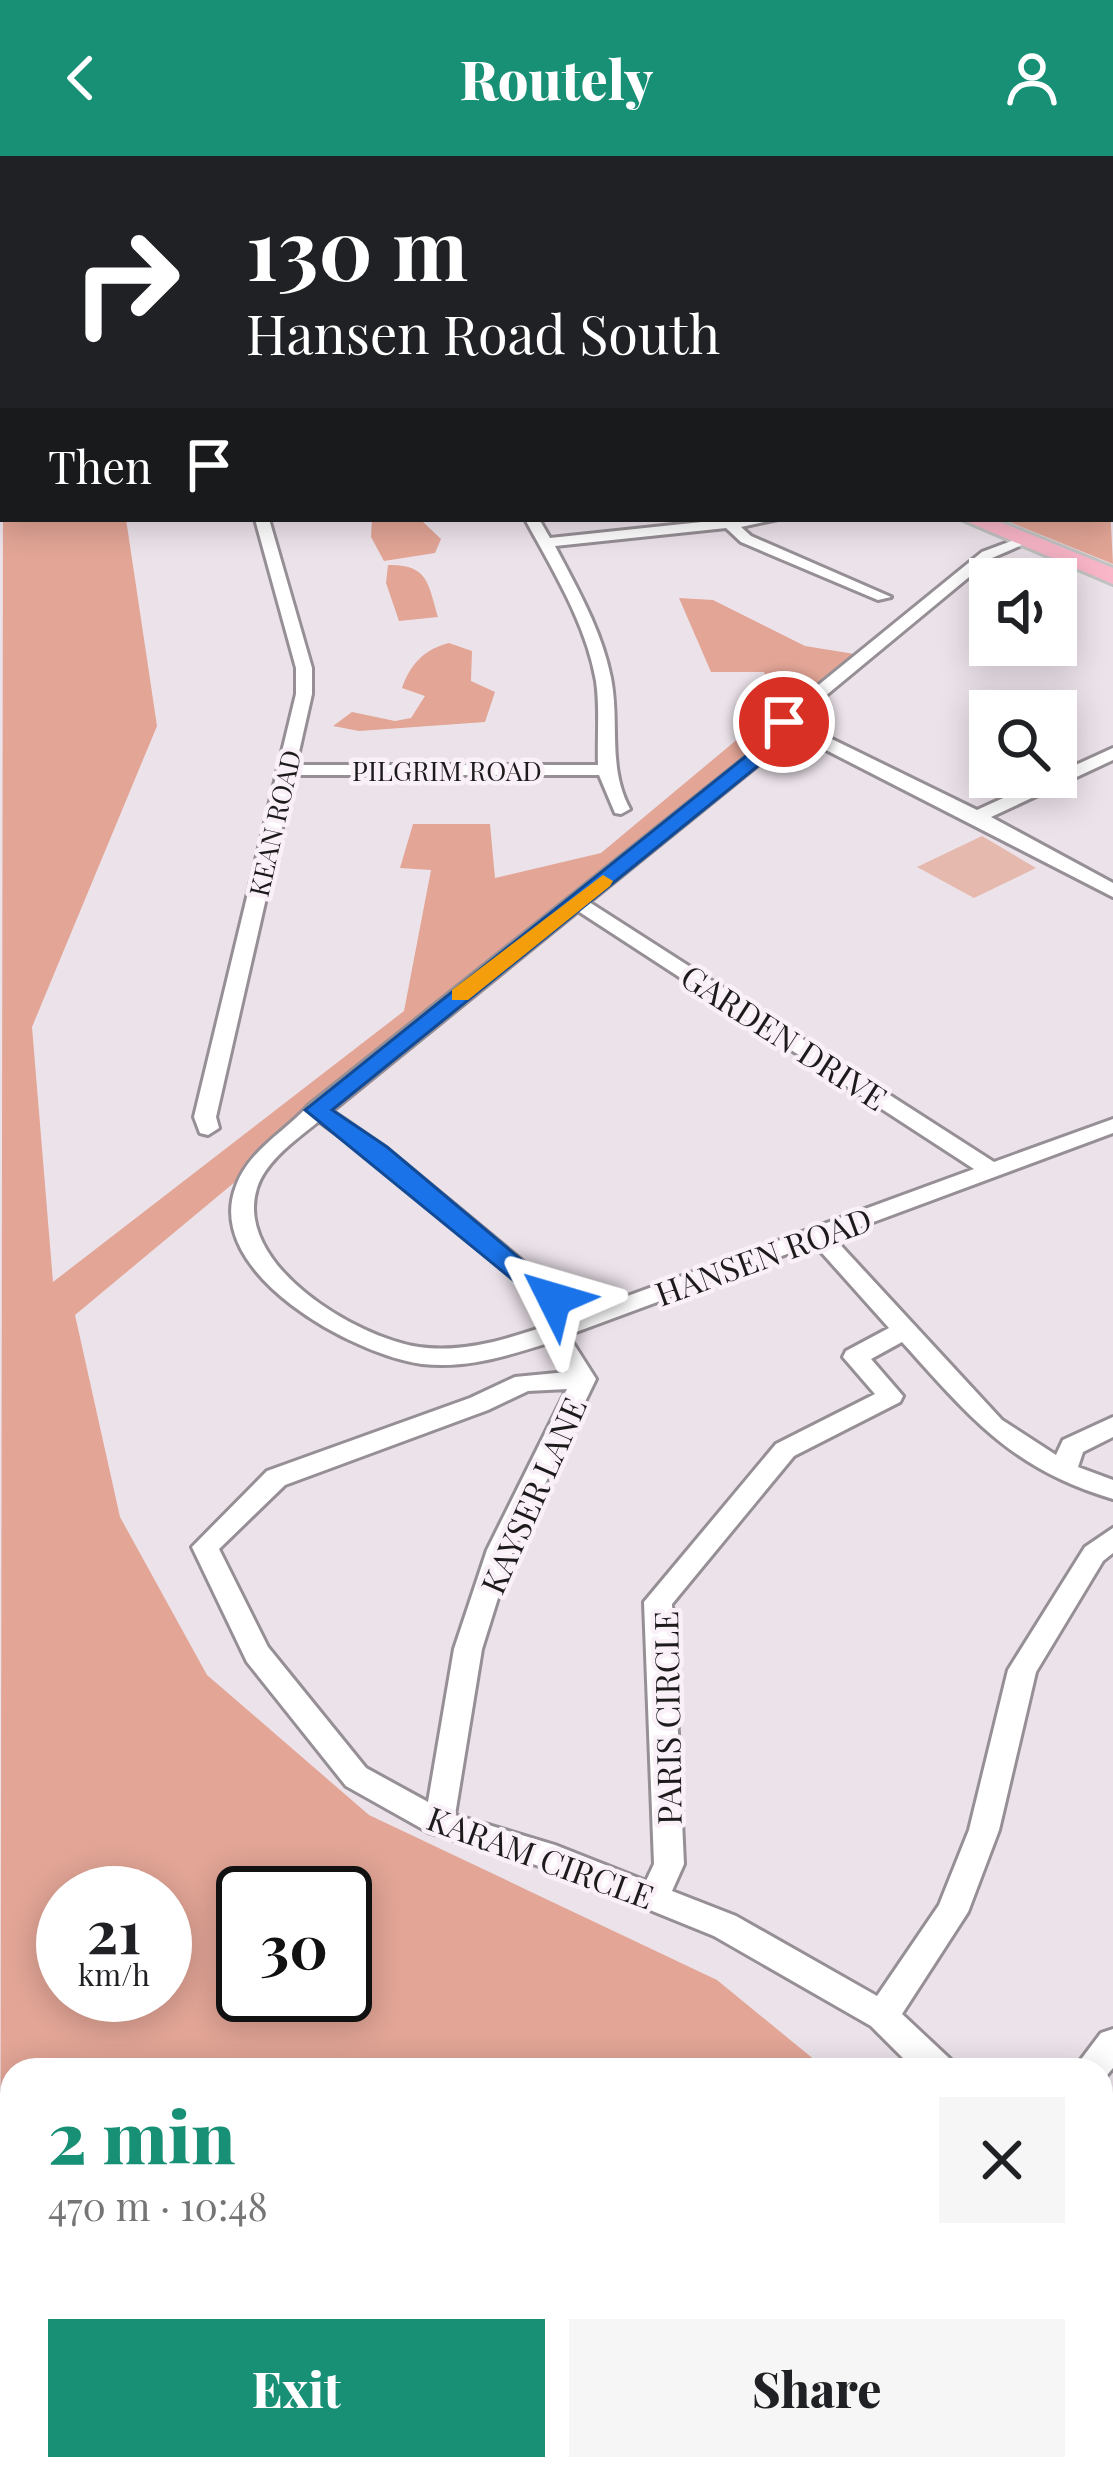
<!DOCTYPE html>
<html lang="en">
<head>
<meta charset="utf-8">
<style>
	:root { --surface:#fff; --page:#f6f6f6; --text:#202124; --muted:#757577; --accent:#189075 }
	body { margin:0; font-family:"Playfair Display",serif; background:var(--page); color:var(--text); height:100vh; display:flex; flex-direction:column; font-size:45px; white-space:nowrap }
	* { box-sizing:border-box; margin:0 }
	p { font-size:39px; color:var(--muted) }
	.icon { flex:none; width:66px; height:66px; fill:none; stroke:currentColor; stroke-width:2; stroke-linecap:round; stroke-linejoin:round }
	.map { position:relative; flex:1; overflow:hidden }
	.drawer { position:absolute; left:0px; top:1902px; width:1113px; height:423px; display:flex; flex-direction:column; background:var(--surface); border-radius:36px 36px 0 0; box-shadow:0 6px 30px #0003 }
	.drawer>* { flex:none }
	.hud { position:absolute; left:0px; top:0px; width:1113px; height:366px; box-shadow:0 6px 30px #0003; background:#202124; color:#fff; overflow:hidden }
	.controls { position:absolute; left:969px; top:402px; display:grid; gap:24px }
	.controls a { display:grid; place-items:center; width:108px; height:108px; border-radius:0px; background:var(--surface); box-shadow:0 6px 30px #0003; font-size:60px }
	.speed { position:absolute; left:36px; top:1710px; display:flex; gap:24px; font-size:60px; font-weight:700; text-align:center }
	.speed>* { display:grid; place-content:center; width:156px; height:156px; border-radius:50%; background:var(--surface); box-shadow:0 6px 30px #0003; line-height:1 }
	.speed small { font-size:30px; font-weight:400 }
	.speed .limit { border:6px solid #111; border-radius:18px; background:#fff; color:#111 }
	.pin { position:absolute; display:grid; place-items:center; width:102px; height:102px; color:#fff; margin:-51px; border:6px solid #fff; border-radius:50%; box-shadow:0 3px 12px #0007 }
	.me { position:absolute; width:132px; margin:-66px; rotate:310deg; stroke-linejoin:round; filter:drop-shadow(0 0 9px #0008) }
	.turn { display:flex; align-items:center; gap:42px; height:252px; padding:0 48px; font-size:54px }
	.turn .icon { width:156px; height:156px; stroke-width:2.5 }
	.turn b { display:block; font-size:84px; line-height:102px }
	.then { display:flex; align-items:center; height:114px; padding:0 48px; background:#0003; gap:24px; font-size:45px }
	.round { display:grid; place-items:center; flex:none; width:126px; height:126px; border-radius:0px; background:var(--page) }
	.head { display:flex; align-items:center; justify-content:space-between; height:204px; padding:0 48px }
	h1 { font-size:72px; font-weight:800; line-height:90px; color:var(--accent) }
	.button { display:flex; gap:24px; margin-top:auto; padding:24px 48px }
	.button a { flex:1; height:138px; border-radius:0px; background:var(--accent); color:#fff; font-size:48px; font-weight:800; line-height:138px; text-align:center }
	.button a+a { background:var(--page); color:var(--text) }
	header { display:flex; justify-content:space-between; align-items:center; height:156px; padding:0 48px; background:var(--accent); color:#fff; font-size:54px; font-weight:800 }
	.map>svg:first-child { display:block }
	.green { fill:#e5b9ae }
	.forest { fill:#e2a596; fill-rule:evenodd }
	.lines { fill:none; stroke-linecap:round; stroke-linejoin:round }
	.minor-casing { stroke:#968f95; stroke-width:6 }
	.primary-casing { stroke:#c4c3c4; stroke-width:6 }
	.minor { fill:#fff; fill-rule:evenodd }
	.primary { fill:#fab6c9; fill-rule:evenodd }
	.route { fill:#1a73e8; stroke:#114b97; stroke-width:3 }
	.slow { fill:#f59e0b }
	.labels { text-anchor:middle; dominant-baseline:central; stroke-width:9; stroke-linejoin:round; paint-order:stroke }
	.far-street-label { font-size:27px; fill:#1d1a1c; stroke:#f9f0f8 }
	.street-label { font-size:33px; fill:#1d1a1c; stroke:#f9f0f8 }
</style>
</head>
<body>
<header><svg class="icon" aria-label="back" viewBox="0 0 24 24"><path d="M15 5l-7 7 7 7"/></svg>Routely<svg class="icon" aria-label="person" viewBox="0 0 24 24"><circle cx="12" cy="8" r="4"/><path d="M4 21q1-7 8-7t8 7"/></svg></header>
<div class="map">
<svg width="1113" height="2323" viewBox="0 0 1113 2323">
	<rect width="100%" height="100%" fill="#ece3ea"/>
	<!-- green -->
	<path class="green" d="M982 680 1036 712 974 742 917 711Z"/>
	<!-- forest -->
	<g class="forest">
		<path d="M3 332V363H126L157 570 32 871 53 1126 404 855 431 714 400 712 413 668H490L495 722 601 697 776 551 764 516H711L679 442 713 444 805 490 867 500 75 1159 120 1361 207 1519 369 1659 717 1824 827 1914H12V2313H1101V2277L1113 2304V2323H0ZM63 1737H165V1839H63ZM243 1737H345V1839H243Z"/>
		<path d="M1110 350 1113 408 1002 363H1110Z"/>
		<path d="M372 363H420L441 383 435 397 384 405 371 381Z"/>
		<path d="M388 409C428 408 428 427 438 461L399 465 386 427Z"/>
		<path d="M449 487 472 495 471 525 495 536 485 566 359 575 333 570 352 556 395 565 411 562 425 540 402 532C410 509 424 493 449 487Z"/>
	</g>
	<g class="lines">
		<defs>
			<g id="minor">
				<path d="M159 0H170L157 3Z"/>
				<path d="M653 0H667L670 3H656Z"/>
				<path d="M3 27V34L0 35V28Z"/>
				<path d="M0 125H3L0 136Z"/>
				<path d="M0 149 3 150V159L0 158Z"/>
				<rect x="1110" y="311" width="3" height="8"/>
				<path d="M255 363H269L312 512V538L296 609H598C597 581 600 552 596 525 586 467 552 413 525 363H539L550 382 730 363H778L741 371 751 380 891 441 878 444 741 386 726 372 555 390C577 432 602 475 611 522 620 567 607 611 630 653L621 658 615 657 599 619H294L216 961 219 972 208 979 200 977 194 961 296 538V512Z"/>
				<path d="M1019 382 1031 385 992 402 795 565 977 654 1113 592V604L991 661 1113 727V741L787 574 758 609 589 746 994 1006 1113 963V977L833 1081 1002 1264 1056 1299 1063 1284 1113 1261V1281L1083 1296 1078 1311 1113 1324V1343C1011 1313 970 1261 902 1186L871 1203 903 1240 900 1246 794 1300 672 1448 684 1708 672 1735 736 1760 877 1840 939 1749 969 1674 1008 1514 1085 1391 1113 1372V1397L1103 1405 1036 1516 999 1674 968 1756 902 1858 950 1903 955 1914H915L871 1870 714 1780 549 1713 428 1676 346 1630 247 1506 192 1391 267 1315 470 1242 515 1221 567 1216 548 1187C507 1200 465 1213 422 1208 354 1199 202 1117 236 1030 249 994 285 976 309 949L746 601 778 562 982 396ZM578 755 974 1013 584 1156 386 992 332 955ZM319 965 370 1002 563 1164C517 1180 468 1198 419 1191 357 1182 233 1109 257 1032 266 1004 297 983 319 965ZM814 1088 889 1172 846 1195 843 1201 875 1238 776 1288 644 1446 654 1708 646 1725 555 1689 455 1659 482 1493 513 1394 596 1223 568 1179ZM567 1233 487 1394 454 1493 428 1646 366 1612 268 1491 219 1393 285 1329 488 1254 528 1235Z"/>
				<path d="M1113 1873V1912L1102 1925 1101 1914H1073L1101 1877Z"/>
				<path d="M1101 2036 1113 2041V2075L1101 2070Z"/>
			</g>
			<g id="primary">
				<rect x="316" y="0" width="16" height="3"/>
				<path d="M1113 19V29L1110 30V20Z"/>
				<path d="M3 310V325L0 326V311Z"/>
				<path d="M961 363H993L1113 412V428Z"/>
			</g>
		</defs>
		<!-- minor casing -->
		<use href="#minor" class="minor-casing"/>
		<!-- primary casing -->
		<use href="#primary" class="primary-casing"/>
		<!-- minor -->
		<use href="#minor" class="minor"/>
		<!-- primary -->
		<use href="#primary" class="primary"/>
	</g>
	<!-- route -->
	<path class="route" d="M777 561 793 566 759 609 332 954 387 991 568 1143 554 1152 545 1150 305 954 745 601Z"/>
	<!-- slow -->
	<path class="slow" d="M603 719 613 725 610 730 468 844H452V834Z"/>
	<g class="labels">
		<!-- far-street labels -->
		<g class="far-street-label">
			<text x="447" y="614">PILGRIM ROAD</text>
			<text transform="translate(274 667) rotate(-77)">KEAN ROAD</text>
		</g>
		<!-- street labels -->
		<g class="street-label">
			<text transform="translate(785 880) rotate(33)">GARDEN DRIVE</text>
			<text transform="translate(763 1099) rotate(-20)">HANSEN ROAD</text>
			<text transform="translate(532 1339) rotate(-66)">KAYSER LANE</text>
			<text transform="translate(666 1562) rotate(-91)">PARIS CIRCLE</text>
			<text transform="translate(541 1700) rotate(20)">KARAM CIRCLE</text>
		</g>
	</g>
</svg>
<div class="controls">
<a><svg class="icon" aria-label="sound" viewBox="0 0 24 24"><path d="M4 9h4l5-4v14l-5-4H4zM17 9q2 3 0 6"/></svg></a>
<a><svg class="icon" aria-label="search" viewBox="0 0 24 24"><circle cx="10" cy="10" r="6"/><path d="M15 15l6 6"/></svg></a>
</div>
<div class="speed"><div>21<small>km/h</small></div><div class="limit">30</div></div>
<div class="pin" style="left:784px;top:566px;background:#d93025"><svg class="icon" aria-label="arrive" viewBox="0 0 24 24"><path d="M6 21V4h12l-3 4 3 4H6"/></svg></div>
<svg class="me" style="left:554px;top:1143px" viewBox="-20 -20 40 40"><path d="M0-17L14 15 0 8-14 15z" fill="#1a73e8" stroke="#fff" stroke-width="4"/></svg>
<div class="hud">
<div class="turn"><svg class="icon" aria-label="right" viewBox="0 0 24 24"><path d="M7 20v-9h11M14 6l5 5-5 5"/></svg><div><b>130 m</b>Hansen Road South</div></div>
<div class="then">Then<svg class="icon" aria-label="arrive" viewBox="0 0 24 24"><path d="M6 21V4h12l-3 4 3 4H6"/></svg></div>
</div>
<section class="drawer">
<div class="head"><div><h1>2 min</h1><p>470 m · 10:48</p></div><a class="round"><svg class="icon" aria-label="close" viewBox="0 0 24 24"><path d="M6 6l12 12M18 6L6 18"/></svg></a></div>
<div class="button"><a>Exit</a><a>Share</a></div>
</section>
</div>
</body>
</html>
